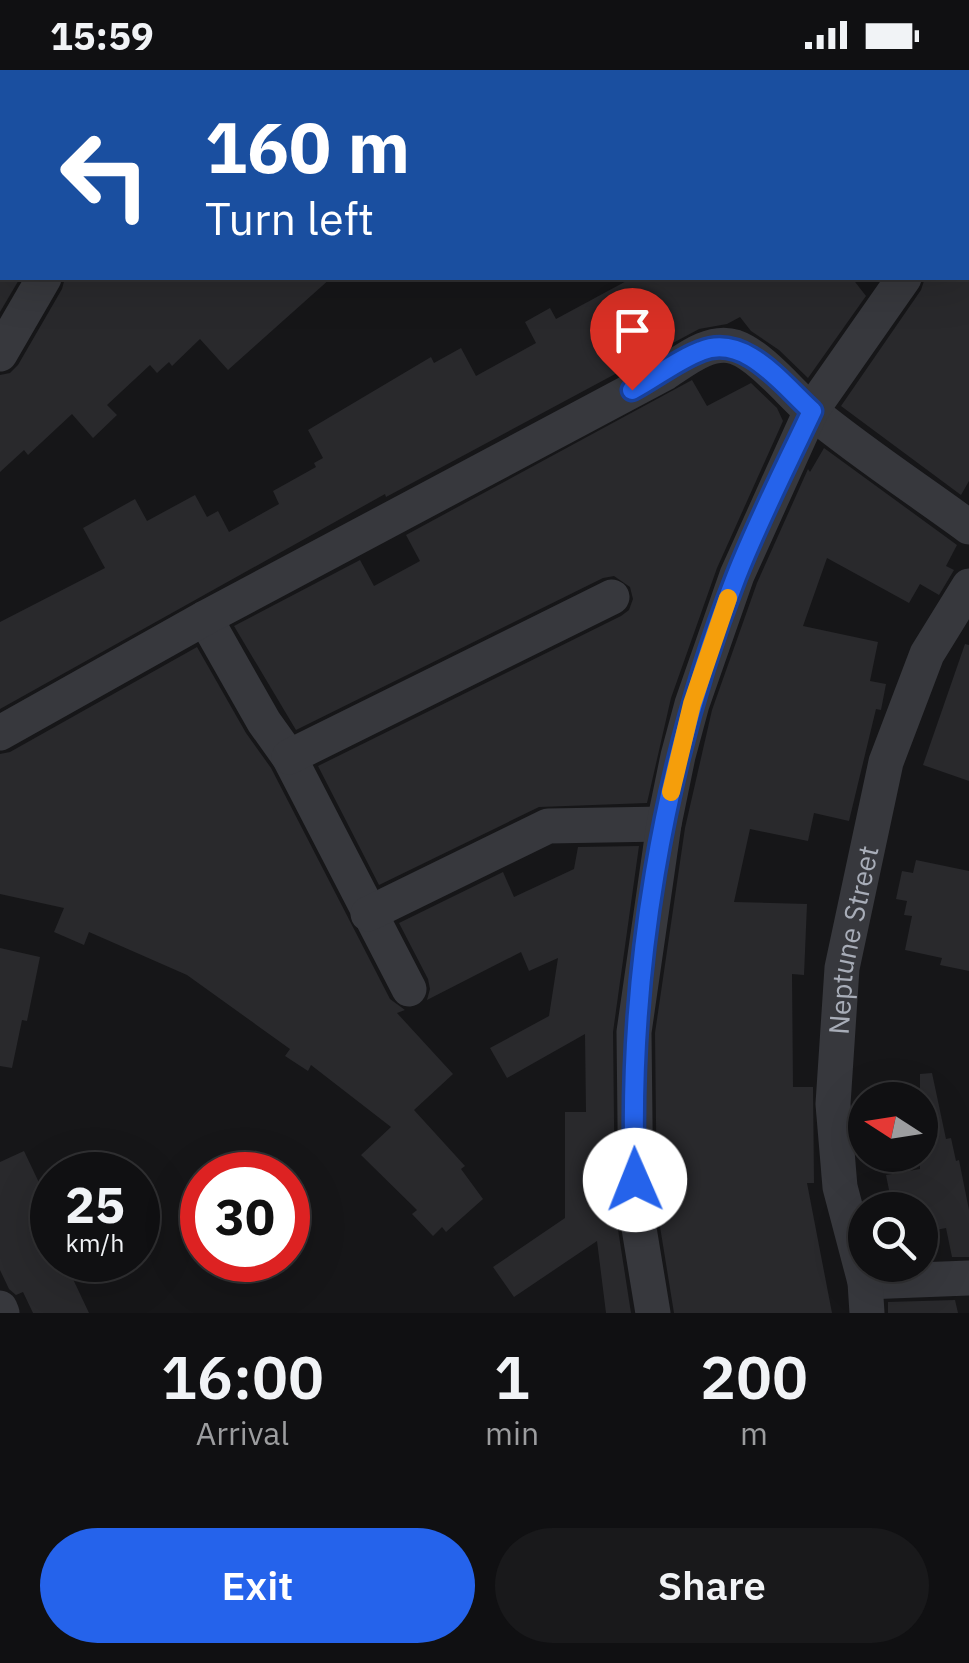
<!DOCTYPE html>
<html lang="en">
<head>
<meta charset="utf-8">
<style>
	:root { --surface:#101012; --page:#19191b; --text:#f1f3f6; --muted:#9c9d9f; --line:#303032; --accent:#2563eb }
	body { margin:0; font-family:"IBM Plex Sans",sans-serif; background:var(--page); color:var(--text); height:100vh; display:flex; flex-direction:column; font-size:38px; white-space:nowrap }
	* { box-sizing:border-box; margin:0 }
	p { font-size:32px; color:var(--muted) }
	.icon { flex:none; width:55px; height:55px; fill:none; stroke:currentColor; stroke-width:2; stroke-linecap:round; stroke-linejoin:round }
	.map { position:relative; height:1243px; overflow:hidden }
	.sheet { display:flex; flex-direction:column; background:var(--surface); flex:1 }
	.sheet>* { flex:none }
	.top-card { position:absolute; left:0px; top:0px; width:970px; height:210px; box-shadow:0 10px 40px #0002,0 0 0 2px var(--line); background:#1a4fa0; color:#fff; overflow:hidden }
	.needle { width:65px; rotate:282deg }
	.fabs { position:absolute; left:848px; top:1012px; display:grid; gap:20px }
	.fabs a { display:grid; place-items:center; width:90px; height:90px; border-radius:50%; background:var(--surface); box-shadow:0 10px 40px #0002,0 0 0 2px var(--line); font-size:50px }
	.speed { position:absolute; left:30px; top:1082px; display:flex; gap:20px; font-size:50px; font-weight:700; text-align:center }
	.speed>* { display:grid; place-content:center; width:130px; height:130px; border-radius:50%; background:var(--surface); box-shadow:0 10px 40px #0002,0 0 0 2px var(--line); line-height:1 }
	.speed small { font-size:25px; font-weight:400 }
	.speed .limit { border:15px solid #d22; background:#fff; color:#111 }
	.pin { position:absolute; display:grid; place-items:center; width:85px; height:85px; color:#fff; margin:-102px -42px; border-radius:50% 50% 50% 0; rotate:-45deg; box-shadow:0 0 10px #0007 }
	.pin .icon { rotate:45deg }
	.me { position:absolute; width:110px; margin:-55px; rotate:359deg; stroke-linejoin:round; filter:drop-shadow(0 0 8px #0008) }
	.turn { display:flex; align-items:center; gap:35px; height:210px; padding:0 40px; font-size:45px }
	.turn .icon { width:130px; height:130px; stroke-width:2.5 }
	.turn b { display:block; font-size:70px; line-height:85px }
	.eta { display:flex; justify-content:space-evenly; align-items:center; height:170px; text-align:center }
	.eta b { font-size:60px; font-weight:600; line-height:70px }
	.button { display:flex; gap:20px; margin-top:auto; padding:20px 40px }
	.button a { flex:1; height:115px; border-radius:60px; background:var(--accent); color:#fff; font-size:40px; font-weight:600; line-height:115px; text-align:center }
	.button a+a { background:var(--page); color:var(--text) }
	.status { display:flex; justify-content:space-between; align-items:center; height:70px; padding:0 50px; background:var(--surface); direction:ltr }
	.status svg { height:28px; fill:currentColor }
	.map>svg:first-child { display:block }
	.building { fill:#29292c }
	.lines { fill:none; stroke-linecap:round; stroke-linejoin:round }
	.street { stroke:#37383d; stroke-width:35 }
	.route-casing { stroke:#184099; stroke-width:25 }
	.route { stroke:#2563eb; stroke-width:18 }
	.slow { stroke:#f59e0b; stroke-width:18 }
	.labels { text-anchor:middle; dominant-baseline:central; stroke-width:10; stroke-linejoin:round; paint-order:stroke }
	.street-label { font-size:28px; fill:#a8adb8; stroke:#111113 }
</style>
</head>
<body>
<div class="status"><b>15:59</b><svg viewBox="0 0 49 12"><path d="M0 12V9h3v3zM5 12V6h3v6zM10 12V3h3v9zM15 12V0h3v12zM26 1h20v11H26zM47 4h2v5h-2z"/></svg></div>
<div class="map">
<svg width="969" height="1243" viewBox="0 0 969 1243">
	<rect width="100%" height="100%" fill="#161618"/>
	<!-- building -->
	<g class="building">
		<path d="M0 208H20L0 242Z"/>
		<path d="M65 208H331L228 300 200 269 172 296 169 292 157 303 150 295 107 335 117 345 93 368 72 344 28 385 24 380 0 402V305L10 303 18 295 62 219Z"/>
		<path d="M632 208H852L866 226 808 308 779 280 751 261 740 247 727 254 699 259 386 427 385 424 0 639V552L105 498 83 458 135 429 147 451 195 425 207 447 218 441 229 462 279 434 273 421 316 397 314 393 323 388 308 360 431 287 434 293 461 278 476 306 536 273 525 252 550 238 556 249Z"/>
		<path d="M925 208H969V411L961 425 841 336 921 220Z"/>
		<path d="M692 310 707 336 751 313 777 338 783 351 717 498 671 628 647 733 539 737 379 815 318 696 621 546 629 540 633 529 630 517 614 506 603 508 296 660 234 556 360 490 374 516 420 491 406 465Z"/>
		<path d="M824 378 957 475 946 496 954 500 939 525 920 514 909 533 827 488 803 556 878 572 870 611 886 614 881 640 876 639 849 751 814 743 808 771 750 759 734 832 807 834 804 905 792 904 793 1017H813L814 1113H807L832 1243H674L657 1138 655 963 685 758 712 640 757 513 808 399 810 402Z"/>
		<path d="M965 574 969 575V711L923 695Z"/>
		<path d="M197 577 246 663 271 698 390 929 405 940 397 943 453 1004 414 1040 465 1096 461 1099 483 1129 446 1162 442 1157 433 1166 412 1144 417 1140 361 1085 391 1057 311 995 308 1001 285 986 290 979 187 905 89 862 84 875 54 862 64 838 0 824V684L10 682Z"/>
		<path d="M639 776 613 962 615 1140 631 1243H606L597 1171 514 1227 493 1197 565 1148V1042H586L585 964 507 1008 490 978 549 946 558 888 529 901 521 882 427 930 430 919 428 909 399 853 503 802 514 827 574 799 578 777Z"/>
		<path d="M916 790 969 801V901L940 895 942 888 905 880 912 846 904 845 907 831 896 829 902 801 913 803Z"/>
		<path d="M0 878 40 887 27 951 22 950 12 998 0 996Z"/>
		<path d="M932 1003 946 1069 951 1068 956 1091 959 1090 969 1140V1187H952L946 1158 920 1163V1140H893L886 1105 920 1099V1004Z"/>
		<path d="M24 1081 52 1140V1190H64L89 1243H33L23 1222 16 1225 9 1219 0 1200V1092Z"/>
		<path d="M955 1230 958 1243H888V1232Z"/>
	</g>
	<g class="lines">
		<!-- street -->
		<g class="street">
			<path d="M122 2 123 0"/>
			<path d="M968 126 969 124"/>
			<path d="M0 284 44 208"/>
			<path d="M205 548 264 652 289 687 409 919"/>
			<path d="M0 663 205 548 665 303C685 290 710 269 735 277 761 286 791 324 812 342 862 383 917 419 969 457"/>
			<path d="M289 687 612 527"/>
			<path d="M368 844 548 756 664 754"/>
			<path d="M865 1212 969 1208"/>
			<path d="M0 1238 2 1243"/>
			<path d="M653 1243 636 1140 634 962 664 754 678 686 692 634 737 505 811 341 904 208"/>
			<path id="s1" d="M867 1243 865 1212 840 1117 833 1034 842 898 886 692 927 584 969 516"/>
		</g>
	</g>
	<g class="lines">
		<defs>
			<path id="route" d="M632 320C655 308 677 290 701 281 745 263 782 314 812 341 786 396 758 451 736 507 662 695 627 909 635 1110"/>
		</defs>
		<!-- route casing -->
		<use href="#route" class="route-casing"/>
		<!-- route -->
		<use href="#route" class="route"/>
		<!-- slow -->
		<path class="slow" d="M671 722 692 634 728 528"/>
	</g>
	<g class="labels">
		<!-- street labels -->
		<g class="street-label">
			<text stroke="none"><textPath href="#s1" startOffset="378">Neptune Street</textPath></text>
		</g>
	</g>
</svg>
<div class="fabs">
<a><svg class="needle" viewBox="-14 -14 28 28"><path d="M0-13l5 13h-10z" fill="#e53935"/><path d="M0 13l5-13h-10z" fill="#9c9d9f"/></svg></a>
<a><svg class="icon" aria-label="search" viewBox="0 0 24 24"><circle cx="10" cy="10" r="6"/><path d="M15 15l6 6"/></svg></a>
</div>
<div class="speed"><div>25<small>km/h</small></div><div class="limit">30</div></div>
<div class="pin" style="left:632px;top:320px;background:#d93025"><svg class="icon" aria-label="arrive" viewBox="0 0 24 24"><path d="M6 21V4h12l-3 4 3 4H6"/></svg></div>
<svg class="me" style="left:635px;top:1110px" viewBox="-20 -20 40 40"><circle r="19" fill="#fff"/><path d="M0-13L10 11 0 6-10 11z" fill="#2563eb"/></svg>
<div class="top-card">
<div class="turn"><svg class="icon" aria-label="left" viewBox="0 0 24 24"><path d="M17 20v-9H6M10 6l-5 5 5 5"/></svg><div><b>160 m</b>Turn left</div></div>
</div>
</div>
<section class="sheet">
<div class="eta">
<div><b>16:00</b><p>Arrival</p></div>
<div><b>1</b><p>min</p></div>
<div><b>200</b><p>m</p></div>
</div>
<div class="button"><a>Exit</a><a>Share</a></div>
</section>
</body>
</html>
